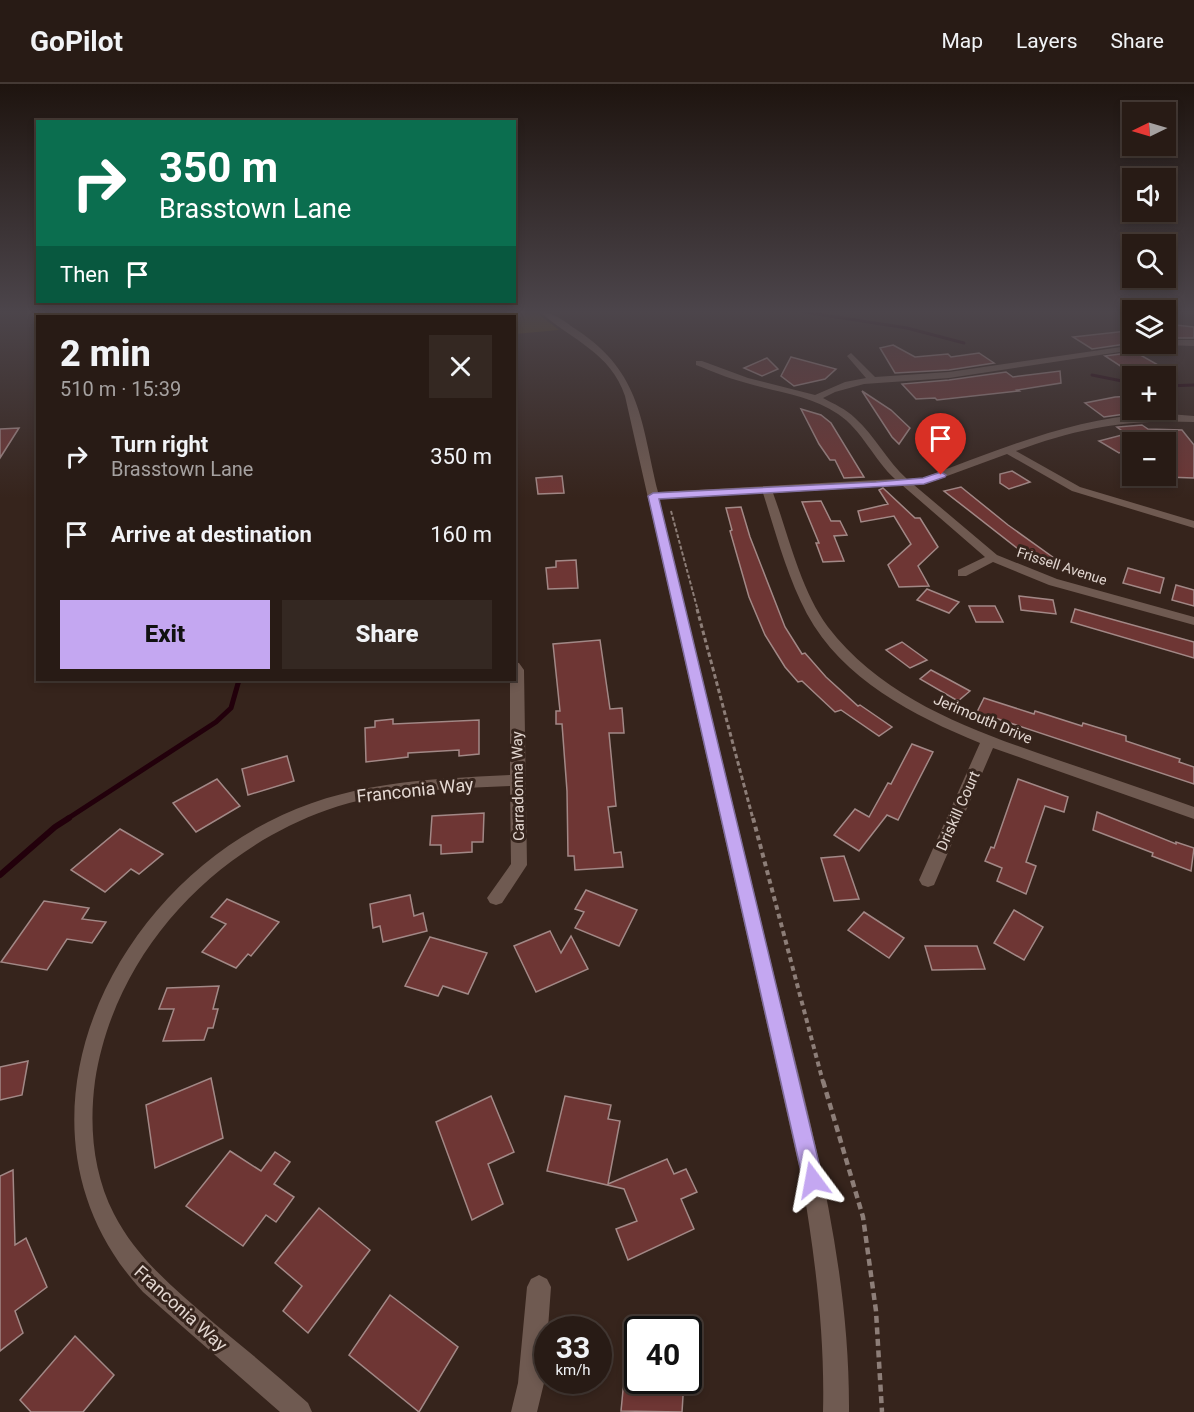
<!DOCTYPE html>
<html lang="en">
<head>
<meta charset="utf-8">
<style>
	:root { --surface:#281b15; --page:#342822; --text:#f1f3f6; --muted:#a5a1a0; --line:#443934; --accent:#c4a7f1 }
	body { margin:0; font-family:Roboto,sans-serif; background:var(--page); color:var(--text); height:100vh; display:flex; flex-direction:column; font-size:22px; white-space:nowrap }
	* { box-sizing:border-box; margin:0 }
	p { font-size:20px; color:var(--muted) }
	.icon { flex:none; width:33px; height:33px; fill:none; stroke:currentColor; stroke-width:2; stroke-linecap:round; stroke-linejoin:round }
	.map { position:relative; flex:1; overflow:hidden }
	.side { position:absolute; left:36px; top:231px; width:480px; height:366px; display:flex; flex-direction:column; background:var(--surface); border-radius:0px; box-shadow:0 3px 9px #0003,0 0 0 2px var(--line) }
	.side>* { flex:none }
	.top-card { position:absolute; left:36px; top:36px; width:480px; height:183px; border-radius:0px; box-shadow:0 3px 9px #0003,0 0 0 2px var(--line); background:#0b6e4f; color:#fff; overflow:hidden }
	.needle { width:39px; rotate:265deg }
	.controls { position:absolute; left:1122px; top:18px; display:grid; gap:12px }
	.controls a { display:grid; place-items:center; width:54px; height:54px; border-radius:0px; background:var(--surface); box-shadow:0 3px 9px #0003,0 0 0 2px var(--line); font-size:30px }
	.speed { position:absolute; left:534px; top:1232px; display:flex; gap:12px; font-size:30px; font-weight:700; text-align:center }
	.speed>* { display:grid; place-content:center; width:78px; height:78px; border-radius:50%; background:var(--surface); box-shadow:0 3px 9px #0003,0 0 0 2px var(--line); line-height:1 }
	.speed small { font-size:15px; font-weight:400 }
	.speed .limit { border:3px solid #111; border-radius:9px; background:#fff; color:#111 }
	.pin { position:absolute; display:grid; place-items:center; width:51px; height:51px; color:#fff; margin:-62px -26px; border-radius:50% 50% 50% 0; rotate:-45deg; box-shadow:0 0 6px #0007 }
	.pin .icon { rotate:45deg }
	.me { position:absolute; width:66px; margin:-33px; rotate:347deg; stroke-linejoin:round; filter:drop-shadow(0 0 4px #0008) }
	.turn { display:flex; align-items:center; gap:21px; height:126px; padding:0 24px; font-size:27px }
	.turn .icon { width:78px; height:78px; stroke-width:2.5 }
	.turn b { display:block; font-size:42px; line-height:51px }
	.then { display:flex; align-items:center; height:57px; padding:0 24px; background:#0003; gap:12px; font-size:22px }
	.round { display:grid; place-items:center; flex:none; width:63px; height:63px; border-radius:0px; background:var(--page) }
	.overview { display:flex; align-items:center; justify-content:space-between; height:102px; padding:0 24px }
	h1 { font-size:36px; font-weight:800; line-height:45px }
	.action { display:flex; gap:12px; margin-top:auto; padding:12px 24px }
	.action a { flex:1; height:69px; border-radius:0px; background:var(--accent); color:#111; font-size:24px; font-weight:800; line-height:69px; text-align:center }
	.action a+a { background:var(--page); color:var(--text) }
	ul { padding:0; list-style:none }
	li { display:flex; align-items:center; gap:18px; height:78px; padding:0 24px }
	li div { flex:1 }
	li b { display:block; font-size:22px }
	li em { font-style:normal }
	header { display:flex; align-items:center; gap:36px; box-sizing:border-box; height:84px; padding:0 30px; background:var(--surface); border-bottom:2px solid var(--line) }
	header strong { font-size:28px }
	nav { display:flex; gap:33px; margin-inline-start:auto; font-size:21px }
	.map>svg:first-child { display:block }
	.green { fill:#56410f }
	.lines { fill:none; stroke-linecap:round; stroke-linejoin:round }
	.stream-far2 { stroke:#22000b; stroke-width:3 }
	.stream-far1 { stroke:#22000b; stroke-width:5 }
	.stream { stroke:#22000b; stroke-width:6 }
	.building { fill:#6e3634; stroke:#a28886; stroke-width:1.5 }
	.path-far3 { stroke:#8d7e78; stroke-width:2; stroke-dasharray:4 2; stroke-linecap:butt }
	.path-far2 { stroke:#8d7e78; stroke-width:3; stroke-dasharray:4.5 3; stroke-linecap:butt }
	.path-far1 { stroke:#8d7e78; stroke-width:4; stroke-dasharray:5 4; stroke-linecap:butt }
	.path { stroke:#8d7e78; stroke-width:4.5; stroke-dasharray:7 4.5; stroke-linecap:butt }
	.minor { fill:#6f5a51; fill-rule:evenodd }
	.route { fill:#c4a7f1; stroke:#7f6d9d; stroke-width:1.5 }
	.labels { text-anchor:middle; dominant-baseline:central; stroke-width:6; stroke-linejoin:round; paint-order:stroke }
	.far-street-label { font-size:14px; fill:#e3d7d1; stroke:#36241c }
	.street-label { font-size:15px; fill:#e3d7d1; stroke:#36241c }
	.near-street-label { font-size:18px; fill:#e3d7d1; stroke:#36241c }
</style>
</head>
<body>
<header>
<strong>GoPilot</strong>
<nav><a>Map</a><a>Layers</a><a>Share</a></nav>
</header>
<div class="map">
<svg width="1194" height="1328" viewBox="0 0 1194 1328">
	<rect width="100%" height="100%" fill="#36241c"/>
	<!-- green -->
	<path class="green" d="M399 228H536L559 246 515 250 514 232H398Z"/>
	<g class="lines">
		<!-- stream-far2 -->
		<g class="stream-far2">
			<path d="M804 228 907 244 964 259"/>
			<path d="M1092 291 1132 299"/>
			<path d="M1166 302 1194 301"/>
		</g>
		<!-- stream-far1 -->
		<path class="stream-far1" d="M67 735 216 638 231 624 239 596"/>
		<!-- stream -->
		<path class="stream" d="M0 791 55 743 69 734"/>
	</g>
	<!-- building -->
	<g class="building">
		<path d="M1166 240 1194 243V254H1178L1166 244Z"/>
		<path d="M1127 247 1132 251V259L1092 265 1073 253Z"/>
		<path d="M893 261 915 273 948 270 951 273 979 269 994 279 949 286 895 289 880 264Z"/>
		<path d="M1135 268 1160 282 1128 287 1105 272Z"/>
		<path d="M791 273 836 285 825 295 794 302 781 292Z"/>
		<path d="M767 274 778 285 762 292 744 284Z"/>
		<path d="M1060 287 1061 299 1017 306 1019 307 937 316 935 314 916 315 902 300 949 296 1006 288 1013 293Z"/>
		<path d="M862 307 891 326 910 344 899 360 892 353Z"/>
		<path d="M1132 312V329L1104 333 1085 319 1115 313Z"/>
		<path d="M801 325 821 331 831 339 864 393 844 394 835 376H830L819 360Z"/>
		<path d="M1142 341 1148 345 1182 346 1194 361V394L1166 393V356L1137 358 1132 355V364L1119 369 1099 357 1126 350 1117 343Z"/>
		<path d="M19 344 0 374V345Z"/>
		<path d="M1012 387 1030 398 1009 405 1000 399V390Z"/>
		<path d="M562 392 564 409 538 410 536 394Z"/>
		<path d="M961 403 1008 441 1054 474 1052 478 1017 464 944 407Z"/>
		<path d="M883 404 915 434H920L938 463 918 482 929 502 899 503 888 481 911 460 894 432 861 438 858 427 888 420 879 406Z"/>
		<path d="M821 417 831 437H840L847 451 834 452 844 477 823 478 816 459H819L802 418Z"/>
		<path d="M741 423 750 453 785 543 802 570 805 569 826 593 858 622 860 621 892 643 879 652 841 626 835 628 802 597 798 598 785 583 765 551 749 513 730 447 732 446 726 424Z"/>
		<path d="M576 476 578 504 548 505 546 484 556 483V477Z"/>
		<path d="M1128 484 1164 494 1160 509 1123 499Z"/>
		<path d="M1176 501 1194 506V522L1172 516Z"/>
		<path d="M927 505 959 518 949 529 917 516Z"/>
		<path d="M1019 512 1053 516 1056 530 1021 526Z"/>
		<path d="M969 522H995L1003 538H976Z"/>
		<path d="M1075 525 1194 558V574L1071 538Z"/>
		<path d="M600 556 610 625 622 624 624 649H609L616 722 608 723 614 769 621 768 623 783 575 786 574 772H568L567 707 562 640H556V627H560L553 560Z"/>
		<path d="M902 558 927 576 910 584 886 566Z"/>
		<path d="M931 586 946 594 970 607 958 617 920 595Z"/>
		<path d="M984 614 1034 630 1035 627 1082 642 1083 639 1126 652V657L1180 675 1179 678 1194 683V700L977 628Z"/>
		<path d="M393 635V640L479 636V670L459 672V666L408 669V673L366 678 365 644 375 643V637Z"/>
		<path d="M912 660 933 668 898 736 887 731 859 767 834 751 855 725 869 733 888 699 891 700Z"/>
		<path d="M287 672 294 697 248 711 242 685Z"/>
		<path d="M217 695 240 722 196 748 173 719Z"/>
		<path d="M1018 695 1068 713 1064 728 1045 722 1026 778 1036 782 1026 810 997 797 1002 784 985 777 991 763 994 764Z"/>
		<path d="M1097 728 1176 760V758L1194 764 1191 787 1152 772 1153 769 1093 746Z"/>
		<path d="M484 729 483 758H472V768L441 770V761H430L432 732Z"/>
		<path d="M120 745 163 770 139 790 131 785 105 808 71 786Z"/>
		<path d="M844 772 859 815 834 817 821 774Z"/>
		<path d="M586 806 637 826 619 862 575 844 584 828 575 825Z"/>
		<path d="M410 811 414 832 423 829 427 847 383 858 380 842 373 844 370 820Z"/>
		<path d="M227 815 279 838 251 872 248 870 236 884 202 868 226 840 211 833Z"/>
		<path d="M44 817 89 824 82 835 106 838 92 859 67 855 47 886 1 878Z"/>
		<path d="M1014 826 1043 843 1024 876 994 859Z"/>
		<path d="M864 828 904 854 889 874 848 846Z"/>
		<path d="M550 847 561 869 571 852 588 885 536 908 514 862Z"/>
		<path d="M430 853 487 869 468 910 443 902 438 912 405 902Z"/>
		<path d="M925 862H977L985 885 932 886Z"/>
		<path d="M219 902 213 925H218L213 944H208L204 956 163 957 174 925H159L167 904Z"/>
		<path d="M28 977 22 1011 0 1016V983Z"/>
		<path d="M211 994 223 1054 155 1084 146 1021Z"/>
		<path d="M491 1012 514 1068 488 1080 503 1120 472 1136 436 1038Z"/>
		<path d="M565 1012 611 1021 608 1035 620 1037 608 1100 667 1075 674 1090 686 1085 697 1108 681 1115 694 1145 628 1176 616 1145 637 1137 624 1105 547 1087Z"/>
		<path d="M230 1067 261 1087 275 1068 290 1078 274 1100 294 1113 276 1138 266 1131 243 1162 186 1122Z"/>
		<path d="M13 1086 15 1161 26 1154 47 1203 15 1227 23 1249 0 1267V1092Z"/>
		<path d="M319 1124 370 1166 308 1249 283 1227 302 1202 275 1179Z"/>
		<path d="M390 1211 458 1263 419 1328 349 1271Z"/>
		<path d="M75 1252 114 1291 83 1328H31L20 1316Z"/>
		<path d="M628 1254H638V1296H684L682 1328 621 1327Z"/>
	</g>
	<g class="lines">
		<!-- path-far3 -->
		<path class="path-far3" d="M671 427 698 527"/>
		<!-- path-far2 -->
		<path class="path-far2" d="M697 525 753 735"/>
		<!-- path-far1 -->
		<path class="path-far1" d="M753 734 823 998"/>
		<!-- path -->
		<path class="path" d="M823 997 863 1133 876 1227 882 1328"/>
		<!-- minor -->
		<g class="minor">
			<path d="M345 228H353L352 232H344Z"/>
			<path d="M540 228C554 228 565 238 577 246 642 289 641 339 658 408L895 395C874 376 862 346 838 330 810 311 775 308 743 298 727 294 712 287 696 281V277H702L748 294 815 311 845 298 866 294 847 272 851 269 875 293 949 288 1135 261 1166 260V256H1194V262L1165 261 949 294 864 300 835 308 823 314C834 320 846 325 855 334 875 352 887 377 907 395L923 394C996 367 1069 335 1148 330 1163 329 1179 331 1194 332V338C1128 335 1078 344 1016 367L1080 403 1194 437V444L1072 407 1007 370 928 399 914 401 997 471 1057 495 1194 533V541L1049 501 993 478 966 492H958V486L985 473 902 401 773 409C789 452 800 505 828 543 885 617 976 648 1061 677 1105 692 1150 707 1194 723V735L993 664 934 801 928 803 922 801 919 796 980 659C914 632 842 595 807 530 787 492 776 450 763 409L659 415C698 576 737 737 776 899 811 1040 850 1181 849 1328H823C825 1250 815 1173 802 1096L625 312C611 269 572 256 540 228Z"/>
			<path d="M514 578 519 579 524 586 527 781 502 819 496 821 490 819 487 814 511 780 510 702C449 705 386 705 327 726 209 768 114 872 95 997 89 1042 93 1089 114 1130 137 1175 177 1207 215 1240 247 1266 278 1292 308 1319L312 1328H280L143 1208C0 1053 99 825 268 738 344 698 427 695 510 691V596H514Z"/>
			<path d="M539 1191 547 1195 551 1203 544 1299 537 1328H511L518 1299 527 1203 531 1195Z"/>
		</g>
	</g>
	<!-- sky -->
	<linearGradient id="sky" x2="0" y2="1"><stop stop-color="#1e140f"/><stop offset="0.55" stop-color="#4c454b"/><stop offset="1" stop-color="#4c454b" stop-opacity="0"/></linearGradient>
	<rect width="1194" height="414" fill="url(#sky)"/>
	<!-- route -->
	<path class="route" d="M941 388 946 391 945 393 924 400 659 415 823 1096 820 1103 813 1106 806 1103 803 1096 648 412 653 409 876 398 923 394Z"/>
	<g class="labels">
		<!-- far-street labels -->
		<g class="far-street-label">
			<text transform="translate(1062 482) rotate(18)">Frissell Avenue</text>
		</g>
		<!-- street labels -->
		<g class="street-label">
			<text transform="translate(983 635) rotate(23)">Jerimouth Drive</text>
			<text transform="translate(518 702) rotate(-91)">Carradonna Way</text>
			<text transform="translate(958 727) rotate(-66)">Driskill Court</text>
		</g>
		<!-- near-street labels -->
		<g class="near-street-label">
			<text transform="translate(415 706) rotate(-6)">Franconia Way</text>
			<text transform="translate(181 1224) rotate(42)">Franconia Way</text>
		</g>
	</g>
</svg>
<div class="controls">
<a><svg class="needle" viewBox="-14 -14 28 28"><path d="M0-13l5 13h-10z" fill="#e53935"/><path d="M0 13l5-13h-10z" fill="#a5a1a0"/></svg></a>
<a><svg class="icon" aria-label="sound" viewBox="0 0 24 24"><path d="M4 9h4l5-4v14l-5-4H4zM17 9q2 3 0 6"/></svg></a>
<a><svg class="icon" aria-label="search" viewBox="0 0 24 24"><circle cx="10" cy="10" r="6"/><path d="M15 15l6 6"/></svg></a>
<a><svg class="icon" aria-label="layers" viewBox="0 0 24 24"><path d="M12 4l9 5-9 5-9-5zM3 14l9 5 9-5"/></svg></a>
<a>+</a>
<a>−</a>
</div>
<div class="speed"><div>33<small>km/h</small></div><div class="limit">40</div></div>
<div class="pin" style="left:941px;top:391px;background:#d93025"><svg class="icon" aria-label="arrive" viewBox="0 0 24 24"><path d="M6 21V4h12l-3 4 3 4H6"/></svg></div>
<svg class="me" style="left:813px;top:1096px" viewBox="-20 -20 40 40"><path d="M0-17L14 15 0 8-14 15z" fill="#c4a7f1" stroke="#fff" stroke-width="4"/></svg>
<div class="top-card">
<div class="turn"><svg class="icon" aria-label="right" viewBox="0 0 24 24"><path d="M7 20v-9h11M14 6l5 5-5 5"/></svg><div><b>350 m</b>Brasstown Lane</div></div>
<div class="then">Then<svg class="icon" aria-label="arrive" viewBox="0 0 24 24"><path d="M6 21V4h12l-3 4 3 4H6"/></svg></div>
</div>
<section class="side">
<div class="overview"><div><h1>2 min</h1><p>510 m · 15:39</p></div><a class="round"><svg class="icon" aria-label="close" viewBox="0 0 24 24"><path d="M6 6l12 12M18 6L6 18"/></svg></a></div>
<ul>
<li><svg class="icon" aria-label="right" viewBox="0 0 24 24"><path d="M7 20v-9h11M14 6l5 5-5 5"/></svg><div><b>Turn right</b><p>Brasstown Lane</p></div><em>350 m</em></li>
<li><svg class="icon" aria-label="arrive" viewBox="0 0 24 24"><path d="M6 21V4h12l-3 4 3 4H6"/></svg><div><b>Arrive at destination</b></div><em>160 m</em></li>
</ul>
<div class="action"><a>Exit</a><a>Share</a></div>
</section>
</div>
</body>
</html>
